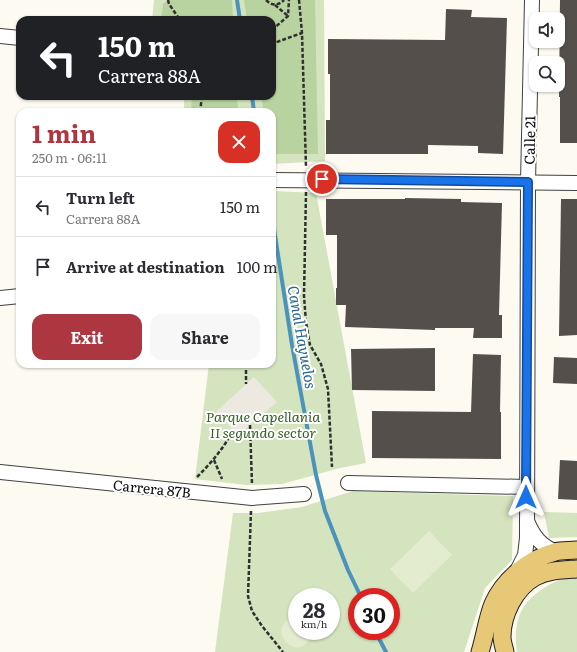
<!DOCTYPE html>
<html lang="en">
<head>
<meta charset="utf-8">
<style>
	:root { --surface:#fff; --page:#f7f7f7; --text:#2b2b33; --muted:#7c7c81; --line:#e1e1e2; --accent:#ad3741 }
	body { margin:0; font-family:Literata,serif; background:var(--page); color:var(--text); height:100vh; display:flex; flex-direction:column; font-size:15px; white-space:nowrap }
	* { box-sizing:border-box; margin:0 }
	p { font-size:13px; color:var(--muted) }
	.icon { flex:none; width:22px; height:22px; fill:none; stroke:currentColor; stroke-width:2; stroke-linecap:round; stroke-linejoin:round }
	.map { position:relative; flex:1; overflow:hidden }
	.drawer { position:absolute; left:16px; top:108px; width:260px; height:260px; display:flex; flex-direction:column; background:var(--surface); border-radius:12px; box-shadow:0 1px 3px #0004 }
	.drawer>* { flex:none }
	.top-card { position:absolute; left:16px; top:16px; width:260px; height:84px; border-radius:12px; box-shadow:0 1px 3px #0004; background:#202124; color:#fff; overflow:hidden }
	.tools { position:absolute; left:529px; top:12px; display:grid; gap:8px }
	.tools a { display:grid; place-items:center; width:36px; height:36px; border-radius:8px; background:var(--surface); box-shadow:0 1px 3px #0004; font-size:20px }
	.speed { position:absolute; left:288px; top:588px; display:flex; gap:8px; font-size:20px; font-weight:700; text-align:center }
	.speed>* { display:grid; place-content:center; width:52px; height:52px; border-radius:50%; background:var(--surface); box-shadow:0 1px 3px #0004; line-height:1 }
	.speed small { font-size:10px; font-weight:400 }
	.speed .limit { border:6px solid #d22; background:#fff; color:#111 }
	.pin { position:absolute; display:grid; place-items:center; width:34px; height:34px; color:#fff; margin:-17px; border:2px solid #fff; border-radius:50%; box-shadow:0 1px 4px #0007 }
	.me { position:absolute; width:44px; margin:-22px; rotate:0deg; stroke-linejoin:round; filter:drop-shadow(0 0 3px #0008) }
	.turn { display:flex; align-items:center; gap:14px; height:84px; padding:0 16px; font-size:18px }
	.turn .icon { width:52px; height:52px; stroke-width:2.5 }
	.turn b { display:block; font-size:28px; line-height:34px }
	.round { display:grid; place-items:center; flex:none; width:42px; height:42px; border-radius:12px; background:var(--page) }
	.summary { display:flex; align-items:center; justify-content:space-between; height:68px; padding:0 16px }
	h1 { font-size:24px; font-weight:700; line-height:30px; color:var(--accent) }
	.button { display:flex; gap:8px; margin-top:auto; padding:8px 16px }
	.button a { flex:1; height:46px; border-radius:12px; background:var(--accent); color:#fff; font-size:16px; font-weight:700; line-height:46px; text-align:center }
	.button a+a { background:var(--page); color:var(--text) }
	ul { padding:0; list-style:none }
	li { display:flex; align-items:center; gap:12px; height:60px; padding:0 16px; border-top:1px solid var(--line) }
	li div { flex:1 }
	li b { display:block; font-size:15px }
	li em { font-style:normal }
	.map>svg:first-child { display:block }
	.green { fill:#d3e4be; fill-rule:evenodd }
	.forest { fill:#b8d3a0 }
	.pitch { fill:#e3eccf }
	.plaza { fill:#ede9e0 }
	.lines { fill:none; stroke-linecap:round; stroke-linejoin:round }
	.stream { stroke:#4c93bc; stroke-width:4 }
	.building { fill:#554f4c }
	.minor-casing { stroke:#414141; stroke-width:16 }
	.major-casing { stroke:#1f1f1f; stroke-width:19 }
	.path { stroke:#303030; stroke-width:2.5; stroke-dasharray:4 2; stroke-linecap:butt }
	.minor { stroke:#fff; stroke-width:14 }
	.major { stroke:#e7c877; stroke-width:17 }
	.route-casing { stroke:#114b97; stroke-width:10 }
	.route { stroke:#1a73e8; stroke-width:7 }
	.labels { text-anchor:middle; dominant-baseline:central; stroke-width:4; stroke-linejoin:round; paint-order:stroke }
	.street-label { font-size:14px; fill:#0e0e0e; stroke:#fff }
	.park-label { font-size:14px; font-style:italic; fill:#345e26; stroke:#fff }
	.water-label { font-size:15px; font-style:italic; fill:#276690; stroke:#fff }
</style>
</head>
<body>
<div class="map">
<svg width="577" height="652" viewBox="0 0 577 652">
	<rect width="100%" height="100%" fill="#fdfaf1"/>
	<!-- green -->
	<g class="green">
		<path d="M154 0H324L325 161 272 164V112H184V96H272V20H152Z"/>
		<path d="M274 191 316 193 366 463 340 468 282 484 246 485 195 479 209 364H272V192Z"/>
		<path d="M353 491 513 496 512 560 485 588 464 652H215L233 513H258L302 507ZM297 597H331V631H297ZM357 597H391V631H357Z"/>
		<path d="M544 512 577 513V537L549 538Z"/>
		<path d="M571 575H577V652H517C510 607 533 590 571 575Z"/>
	</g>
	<!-- forest -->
	<g class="forest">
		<path d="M168 0H232L233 20H161L163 4Z"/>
		<path d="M244 0H315L318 154H272V112H264L261 96H272V20H247Z"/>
		<path d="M192 96H237L238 112H191Z"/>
	</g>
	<!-- pitch -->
	<g class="pitch">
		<path d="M429 531 452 555 413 593 390 569Z"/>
		<path d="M297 612V631H319C314 635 308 642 303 646 292 652 278 638 282 627 284 621 292 616 297 612Z"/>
	</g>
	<!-- plaza -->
	<path class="plaza" d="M254 377 277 402 238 435 216 412Z"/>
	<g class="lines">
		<!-- stream -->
		<g class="stream">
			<path d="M237 0 240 20"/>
			<path d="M252 96 254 112"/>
			<path d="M272 216 292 345 316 475 325 511 348 570 361 597"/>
			<path d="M375 631 386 652"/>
		</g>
	</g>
	<!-- building -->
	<g class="building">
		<path d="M560 0H577V143H560V97H559Z"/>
		<path d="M446 9 472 10 471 17 507 18 503 154 478 153V146L428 145V154H326V120H330V74H328V39L445 40Z"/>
		<path d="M405 198 461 199V202L502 203 499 315H502V338H473L474 328H435V330L345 327 346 305H336V288H337V235H326V199H405Z"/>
		<path d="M561 199H577V335L559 336Z"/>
		<path d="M435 348V391L352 390 351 349Z"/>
		<path d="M473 354 501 355 500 412H501V459L372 458V411L471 412Z"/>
		<path d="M554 357 577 358V384L553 383Z"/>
		<path d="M560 460 577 461V500L558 499Z"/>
	</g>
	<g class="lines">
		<defs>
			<g id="minor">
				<path d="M0 36 20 38"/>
				<path d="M272 180 577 183"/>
				<path d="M0 298 20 296"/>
				<path d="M0 472 252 498 304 494"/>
				<path d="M348 483 526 487"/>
				<path d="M527 521C534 537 540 545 556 552"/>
				<path d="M516 573 525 555 527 538 528 182 532 0"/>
			</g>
			<g id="major">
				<path d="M480 652C485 636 487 619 493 604 504 579 529 559 555 552 562 550 570 551 577 550"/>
				<path d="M505 652C504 647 502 642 502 637 502 615 515 588 535 577 548 570 563 570 577 569"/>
			</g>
		</defs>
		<!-- minor casing -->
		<use href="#minor" class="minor-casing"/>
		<!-- major casing -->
		<use href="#major" class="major-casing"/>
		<!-- path -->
		<g class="path">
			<path d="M168 0 169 4 180 20"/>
			<path d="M266 0C272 6 278 6 284 0"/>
			<path d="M299 0 302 33 306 167"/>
			<path d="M275 5 288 16"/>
			<path d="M272 30 288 16 289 0"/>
			<path d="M272 34 274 43 302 33"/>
			<path d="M200 112 202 96"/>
			<path d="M306 192 304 296 306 322 310 345 321 364 328 389 332 467"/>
			<path d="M246 364V384"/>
			<path d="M250 425 252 484"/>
			<path d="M214 460 222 479"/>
			<path d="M197 477C212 462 224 448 233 430"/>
			<path d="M251 511 248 596 252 611 262 626 283 652"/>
		</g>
		<!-- minor -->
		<use href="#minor" class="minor"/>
		<!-- major -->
		<use href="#major" class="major"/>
	</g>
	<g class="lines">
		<defs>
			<path id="route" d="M322 179 528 182 526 497"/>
		</defs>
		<!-- route casing -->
		<use href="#route" class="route-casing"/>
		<!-- route -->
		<use href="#route" class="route"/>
	</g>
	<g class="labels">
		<!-- street labels -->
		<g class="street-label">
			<text transform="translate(529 140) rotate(-89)">Calle 21</text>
			<text transform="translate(152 488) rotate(6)">Carrera 87B</text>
		</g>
		<!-- park labels -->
		<g class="park-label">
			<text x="263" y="416">Parque Capellania<tspan x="263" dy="16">II segundo sector</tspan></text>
		</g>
		<!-- water labels -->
		<g class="water-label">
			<text transform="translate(303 337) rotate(80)">Canal Hayuelos</text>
		</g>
	</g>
</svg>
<div class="tools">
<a><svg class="icon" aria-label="sound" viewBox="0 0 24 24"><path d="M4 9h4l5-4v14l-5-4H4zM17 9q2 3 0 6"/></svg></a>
<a><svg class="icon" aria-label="search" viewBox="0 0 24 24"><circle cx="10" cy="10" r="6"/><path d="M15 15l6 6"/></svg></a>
</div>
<div class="speed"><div>28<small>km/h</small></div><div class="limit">30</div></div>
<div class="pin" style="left:322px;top:179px;background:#d93025"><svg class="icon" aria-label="arrive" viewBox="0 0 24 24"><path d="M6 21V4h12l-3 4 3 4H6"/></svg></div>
<svg class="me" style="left:526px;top:497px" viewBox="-20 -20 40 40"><path d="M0-17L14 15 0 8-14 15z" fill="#1a73e8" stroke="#fff" stroke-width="4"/></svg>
<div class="top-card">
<div class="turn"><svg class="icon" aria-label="left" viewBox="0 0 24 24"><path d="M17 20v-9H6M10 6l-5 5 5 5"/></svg><div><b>150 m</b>Carrera 88A</div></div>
</div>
<section class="drawer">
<div class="summary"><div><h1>1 min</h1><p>250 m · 06:11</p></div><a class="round" style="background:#d93025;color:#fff"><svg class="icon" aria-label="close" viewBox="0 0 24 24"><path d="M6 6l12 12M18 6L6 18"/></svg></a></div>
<ul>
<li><svg class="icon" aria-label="left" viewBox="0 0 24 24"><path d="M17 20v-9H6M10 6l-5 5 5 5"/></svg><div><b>Turn left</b><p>Carrera 88A</p></div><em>150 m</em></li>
<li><svg class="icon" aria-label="arrive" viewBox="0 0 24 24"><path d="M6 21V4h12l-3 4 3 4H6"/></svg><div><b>Arrive at destination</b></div><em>100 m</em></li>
</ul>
<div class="button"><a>Exit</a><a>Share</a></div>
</section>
</div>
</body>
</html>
